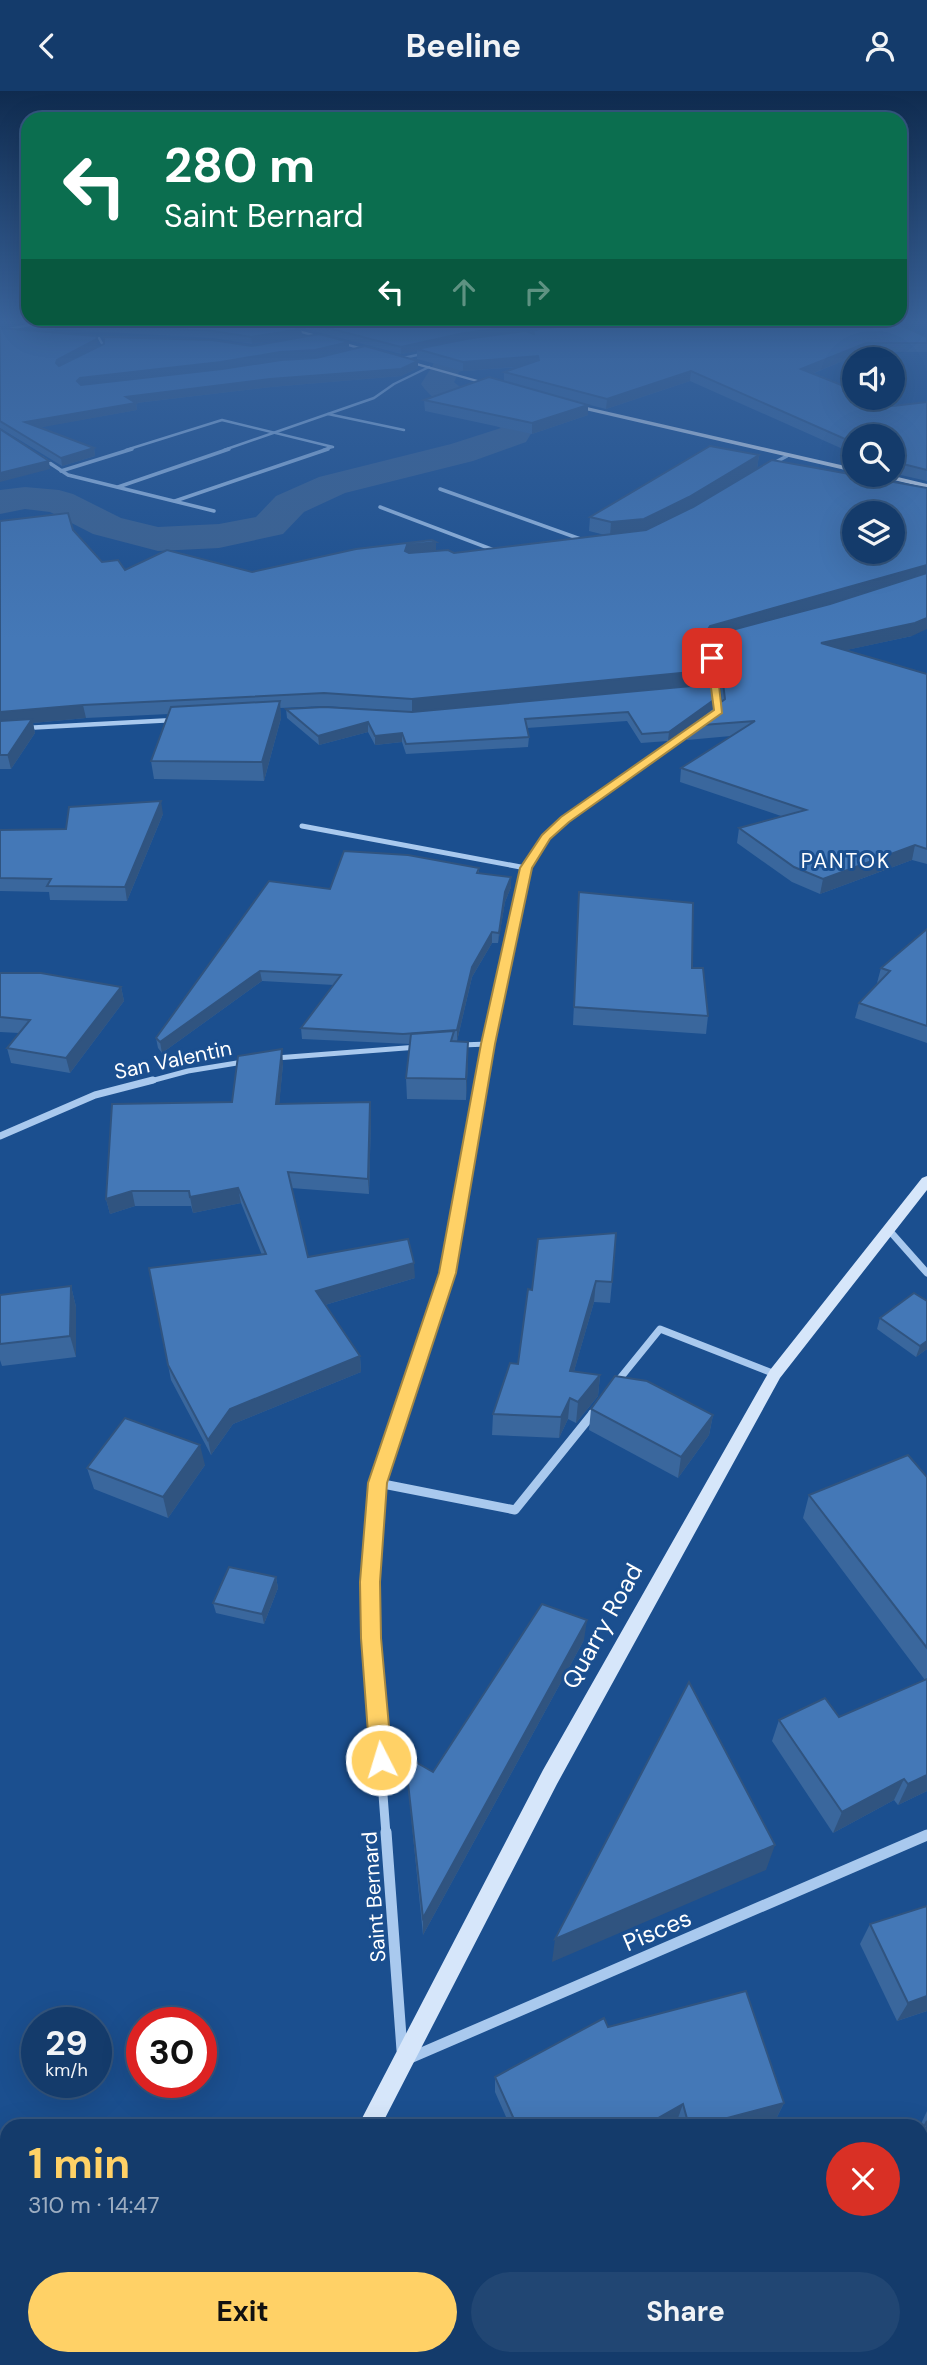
<!DOCTYPE html>
<html lang="en">
<head>
<meta charset="utf-8">
<style>
	:root { --surface:#143b6b; --page:#214673; --text:#f1f3f6; --muted:#9dadc1; --line:#33557e; --accent:#ffd166 }
	body { margin:0; font-family:"DM Sans",sans-serif; background:var(--page); color:var(--text); height:100vh; display:flex; flex-direction:column; font-size:26px; white-space:nowrap }
	* { box-sizing:border-box; margin:0 }
	p { font-size:23px; color:var(--muted) }
	.icon { flex:none; width:38px; height:38px; fill:none; stroke:currentColor; stroke-width:2; stroke-linecap:round; stroke-linejoin:round }
	.map { position:relative; flex:1; overflow:hidden }
	.drawer { position:absolute; left:0px; top:2028px; width:928px; height:247px; display:flex; flex-direction:column; background:var(--surface); border-radius:21px 21px 0 0; box-shadow:0 7px 28px #0002,0 0 0 2px var(--line) }
	.drawer>* { flex:none }
	.hud { position:absolute; left:21px; top:21px; width:886px; height:214px; border-radius:21px; box-shadow:0 7px 28px #0002,0 0 0 2px var(--line); background:#0b6e4f; color:#fff; overflow:hidden }
	.buttons { position:absolute; left:842px; top:256px; display:grid; gap:14px }
	.buttons a { display:grid; place-items:center; width:63px; height:63px; border-radius:50%; background:var(--surface); box-shadow:0 7px 28px #0002,0 0 0 2px var(--line); font-size:35px }
	.speed { position:absolute; left:21px; top:1916px; display:flex; gap:14px; font-size:35px; font-weight:700; text-align:center }
	.speed>* { display:grid; place-content:center; width:91px; height:91px; border-radius:50%; background:var(--surface); box-shadow:0 7px 28px #0002,0 0 0 2px var(--line); line-height:1 }
	.speed small { font-size:18px; font-weight:400 }
	.speed .limit { border:10px solid #d22; background:#fff; color:#111 }
	.pin { position:absolute; display:grid; place-items:center; width:60px; height:60px; color:#fff; margin:-30px; border-radius:14px; box-shadow:0 4px 10px #0006 }
	.me { position:absolute; width:77px; margin:-38px; rotate:355deg; stroke-linejoin:round; filter:drop-shadow(0 0 5px #0008) }
	.turn { display:flex; align-items:center; gap:24px; height:147px; padding:0 28px; font-size:32px }
	.turn .icon { width:91px; height:91px; stroke-width:2.5 }
	.turn b { display:block; font-size:49px; line-height:60px }
	.lanes { display:flex; align-items:center; height:66px; padding:0 28px; background:#0003; justify-content:center; gap:35px; direction:ltr }
	.lanes .off { opacity:.35 }
	.round { display:grid; place-items:center; flex:none; width:74px; height:74px; border-radius:37px; background:var(--page) }
	.overview { display:flex; align-items:center; justify-content:space-between; height:119px; padding:0 28px }
	h1 { font-size:42px; font-weight:700; line-height:52px; color:var(--accent) }
	.cta { display:flex; gap:14px; margin-top:auto; padding:14px 28px }
	.cta a { flex:1; height:80px; border-radius:42px; background:var(--accent); color:#111; font-size:28px; font-weight:700; line-height:80px; text-align:center }
	.cta a+a { background:var(--page); color:var(--text) }
	header { display:flex; justify-content:space-between; align-items:center; height:91px; padding:0 28px; background:var(--surface); font-size:32px; font-weight:700 }
	.map>svg:first-child { display:block }
	.lines { fill:none; stroke-linecap:round; stroke-linejoin:round }
	.river { fill:#3c6290; fill-rule:evenodd }
	.street-far6 { stroke:#a9c9ee; stroke-width:2.5 }
	.street-far5 { stroke:#a9c9ee; stroke-width:3.5 }
	.street-far4 { stroke:#a9c9ee; stroke-width:4.5 }
	.street-far3 { stroke:#a9c9ee; stroke-width:5 }
	.street-far2 { stroke:#a9c9ee; stroke-width:7 }
	.street-far1 { stroke:#a9c9ee; stroke-width:9 }
	.street { stroke:#a9c9ee; stroke-width:11 }
	.secondary { fill:#d6e6fa; fill-rule:evenodd }
	.primary { fill:#f0f6ff; fill-rule:evenodd }
	.wall { fill:#3a679d }
	.shaded-wall { fill:#305480 }
	.building { fill:#4478b7; stroke:#305480; stroke-width:2; fill-rule:evenodd }
	.route { fill:#ffd166; stroke:#a68842; stroke-width:2 }
	.labels { text-anchor:middle; dominant-baseline:central; stroke-width:6; stroke-linejoin:round; paint-order:stroke }
	.far-quarter-label { font-size:21px; letter-spacing:2px; fill:#fff; stroke:#1b4f8f }
	.street-label { font-size:21px; fill:#fff; stroke:#1b4f8f }
	.near-street-label { font-size:24px; fill:#fff; stroke:#1b4f8f }
</style>
</head>
<body>
<header><svg class="icon" aria-label="back" viewBox="0 0 24 24"><path d="M15 5l-7 7 7 7"/></svg>Beeline<svg class="icon" aria-label="person" viewBox="0 0 24 24"><circle cx="12" cy="8" r="4"/><path d="M4 21q1-7 8-7t8 7"/></svg></header>
<div class="map">
<svg width="927" height="2274" viewBox="0 0 927 2274">
	<rect width="100%" height="100%" fill="#1b4f8f"/>
	<g class="lines">
		<!-- river -->
		<path class="river" d="M636 230H701L697 236 687 238 481 272 459 281 454 291C464 300 475 306 487 311 503 317 528 317 538 331L526 351 473 370 345 402 304 421 283 443 219 457 158 460 93 443 50 421 25 418 0 423V399L25 396 59 399 73 403 121 427 158 436 219 433 256 426 276 405 319 386 451 353 501 337C474 324 441 322 421 293L436 269 463 258Z"/>
		<!-- street-far6 -->
		<g class="street-far6">
			<path d="M0 240 48 230"/>
			<path d="M98 260 104 256 99 247"/>
			<path d="M399 268 426 262"/>
			<path d="M328 323 404 339"/>
			<path d="M126 359 222 329 333 356"/>
			<path d="M224 359 374 307 394 293 429 276"/>
			<path d="M323 359 332 356"/>
		</g>
		<!-- street-far5 -->
		<g class="street-far5">
			<path d="M42 367 68 384 214 420"/>
			<path d="M770 374 787 365"/>
			<path d="M61 380 132 358"/>
			<path d="M118 396 229 358"/>
			<path d="M440 398 586 450"/>
			<path d="M175 410 328 358"/>
			<path d="M380 416 499 461"/>
		</g>
		<!-- street-far4 -->
		<g class="street-far4">
			<path d="M718 621 710 552 723 549"/>
			<path d="M25 637 174 629"/>
			<path d="M565 729 694 638"/>
		</g>
		<!-- street-far3 -->
		<g class="street-far3">
			<path d="M302 735 526 777"/>
			<path d="M461 954 488 953"/>
			<path d="M276 967 418 956"/>
			<path d="M147 991 188 980 243 971"/>
			<path d="M481 991 526 777 546 746 568 727"/>
		</g>
		<!-- street-far2 -->
		<g class="street-far2">
			<path d="M0 1045 95 1004 153 989"/>
			<path d="M888 1138 927 1182"/>
			<path d="M617 1291 660 1238 775 1283"/>
			<path d="M401 1322 448 1182 482 989"/>
			<path d="M592 1322 594 1320"/>
		</g>
		<!-- street-far1 -->
		<g class="street-far1">
			<path d="M378 1392 515 1419 594 1321"/>
			<path d="M386 1743 371 1547 370 1491 378 1392 402 1321"/>
		</g>
		<!-- street -->
		<g class="street">
			<path d="M386 1741 402 1959"/>
			<path d="M410 1967 927 1744"/>
			<path d="M741 2268 750 2274"/>
		</g>
		<!-- secondary -->
		<g class="secondary">
			<path d="M927 1085V1099L780 1287 557 1693 381 2035H358L543 1679 770 1279 922 1087Z"/>
			<path d="M225 2268H252L249 2274H222Z"/>
		</g>
		<!-- primary -->
		<g class="primary">
			<path d="M258 230H267L503 296 498 297Z"/>
			<path d="M565 311 854 377V381L568 315Z"/>
			<path d="M869 383H885L927 393V397Z"/>
		</g>
	</g>
	<!-- wall -->
	<g class="wall">
		<path d="M32 230 301 238 302 245 252 253 213 247 33 237Z"/>
		<path d="M276 230H492L510 242 533 243V239L927 246V261H864L812 283 893 315 927 311V390L901 384 892 380V345H854V363L690 290 606 318 574 310 588 324 532 343 425 320 424 309 504 291V281L521 276 463 280 417 268V260L401 263Z"/>
		<path d="M0 237 98 255 69 270 252 255 349 251V258L315 266 281 268 221 278 418 270V277L401 285 271 296 136 312 137 319 40 336 94 357 95 365 62 375 0 337Z"/>
		<path d="M759 364 757 378 912 545 846 559 927 583V773L912 769 820 803 792 791 737 752 739 737 781 725 680 691 681 677 731 645 687 649 689 636 668 650 641 652 627 630 527 637 529 646 528 656 406 663 402 651 375 654 368 641 319 654 287 627 286 618 412 621 714 616 722 610 715 556 717 545 708 548 711 593 412 621 325 615 280 617 281 627 264 690 154 688 151 670 169 623 86 627 33 632 35 642 11 678H0V430L73 439 102 471 125 479 252 481 436 451V460L454 462 605 444 589 440 590 426Z"/>
		<path d="M163 723 127 810 50 809 49 801 0 800V739L66 738Z"/>
		<path d="M479 777V782L511 796 505 811 498 852H492L472 886 457 950H454L468 971 466 1009 407 1008 406 987 410 953 302 948 301 937 334 894 262 890 162 962 158 957 156 947 330 798Z"/>
		<path d="M579 801 708 925 706 943 573 934Z"/>
		<path d="M927 838V952L855 927 859 912 878 892H877L881 877Z"/>
		<path d="M0 882 121 896 124 910 70 982 11 972 7 957 19 942 0 941Z"/>
		<path d="M283 973 279 1013 370 1011 371 1026 369 1103 291 1097 308 1166 415 1187 325 1214 360 1265 361 1281 233 1333 211 1364 171 1289 168 1274 262 1164 241 1112 193 1122 191 1115H135L110 1123 106 1108Z"/>
		<path d="M538 1148 612 1191 610 1212 594 1211 574 1280 600 1284 598 1305 576 1332 568 1328 559 1347 492 1344 493 1323 518 1273 532 1199Z"/>
		<path d="M71 1195 76 1216V1266L2 1275 0 1269V1204Z"/>
		<path d="M927 1210V1258L916 1266 877 1238 880 1227Z"/>
		<path d="M591 1318 713 1324 709 1344 678 1387 589 1339Z"/>
		<path d="M205 1374 168 1427 94 1398 87 1377Z"/>
		<path d="M927 1386V1700L898 1714 894 1709 833 1742 772 1650 779 1629 839 1626 925 1589 803 1427 809 1404Z"/>
		<path d="M276 1486 278 1497 264 1533 216 1522 213 1512Z"/>
		<path d="M584 1549 423 1844 405 1665 433 1681Z"/>
		<path d="M927 1815V1920L897 1930 860 1853 870 1833Z"/>
		<path d="M495 1986 784 2012 777 2026 742 2035H680L678 2027 664 2035H510L495 2001Z"/>
		<path d="M927 2020V2274H922L915 2268H920V2035Z"/>
	</g>
	<!-- shaded-wall -->
	<g class="shaded-wall">
		<path d="M0 230H28L0 235Z"/>
		<path d="M510 236V243L417 258V260L401 263V256L464 242Z"/>
		<path d="M301 238 302 245 252 253 251 246Z"/>
		<path d="M97 248 98 255 59 276 56 272 57 269Z"/>
		<path d="M349 251V258L315 266 281 268 221 278 78 298 77 290 80 287Z"/>
		<path d="M866 252 864 261 799 288 801 278Z"/>
		<path d="M538 265V274L463 280V271Z"/>
		<path d="M418 270V277L401 285 271 296 136 312 137 319 27 339 25 331 126 306Z"/>
		<path d="M691 280 690 290 606 318 607 308Z"/>
		<path d="M588 314V324L532 343V332Z"/>
		<path d="M94 357 95 365 62 375 61 367Z"/>
		<path d="M759 364 757 378 688 420 643 443 610 446 611 431Z"/>
		<path d="M49 370 50 378 0 391V382Z"/>
		<path d="M436 451V463L407 466 405 460 407 454Z"/>
		<path d="M927 474V485L708 548 707 540 710 535Z"/>
		<path d="M927 527V538L912 545 819 565 821 552Z"/>
		<path d="M712 579 711 593 412 621V608Z"/>
		<path d="M715 608 714 618 668 650 669 641Z"/>
		<path d="M280 610 281 627 264 690 262 671Z"/>
		<path d="M83 614 86 627 33 632 35 642 11 678 0 635V621Z"/>
		<path d="M368 631V641L319 654 318 645Z"/>
		<path d="M402 642V651L375 654V645Z"/>
		<path d="M161 710 163 723 127 810 125 796Z"/>
		<path d="M915 754 912 769 820 803 823 788Z"/>
		<path d="M511 786V796L505 811 498 852 499 842 505 801Z"/>
		<path d="M492 841V852L472 886 457 950V939L472 876Z"/>
		<path d="M260 880 262 890 162 962 160 951Z"/>
		<path d="M121 896 124 910 70 982 66 967Z"/>
		<path d="M468 951V971L466 1009V988Z"/>
		<path d="M282 958 283 973 278 1028 276 1013Z"/>
		<path d="M370 1011 371 1026 369 1103 368 1088Z"/>
		<path d="M238 1097 241 1112 193 1122 190 1106Z"/>
		<path d="M132 1100 135 1115 110 1123 106 1108Z"/>
		<path d="M414 1172 415 1187 318 1216 316 1200Z"/>
		<path d="M596 1190 594 1211 568 1301 570 1280Z"/>
		<path d="M71 1195 76 1216V1266L70 1245Z"/>
		<path d="M927 1250V1258L916 1266 920 1255Z"/>
		<path d="M360 1265 361 1281 233 1333 211 1364 208 1349 230 1318Z"/>
		<path d="M600 1284 598 1305 576 1332 578 1311Z"/>
		<path d="M570 1307 568 1328 559 1347 561 1326Z"/>
		<path d="M713 1324 709 1344 678 1387 681 1366Z"/>
		<path d="M200 1354 205 1374 168 1427 163 1406Z"/>
		<path d="M276 1486 278 1497 264 1533 262 1523Z"/>
		<path d="M587 1529 584 1549 423 1844V1827Z"/>
		<path d="M927 1684V1700L898 1714 908 1693Z"/>
		<path d="M904 1688 894 1709 833 1742 842 1721Z"/>
		<path d="M775 1754 766 1779 552 1871 555 1848Z"/>
		<path d="M927 1905V1920L897 1930 908 1912Z"/>
		<path d="M784 2012 777 2026 742 2035H697Z"/>
		<path d="M683 2013 678 2027 664 2035H644Z"/>
		<path d="M29 2268H52L48 2274H26Z"/>
	</g>
	<!-- building -->
	<g class="building">
		<path d="M32 230H273L301 238 251 246 213 240Z"/>
		<path d="M301 230H492L510 236 464 242 401 256Z"/>
		<path d="M611 230H891L927 246V252H866L801 278 854 299V306H871L893 315 927 311V379L903 373 892 368V345H854V352L691 280 607 308 504 281 539 269 538 265 463 271 417 258 466 248 525 240 534 243 533 239Z"/>
		<path d="M0 237 96 245 97 248 57 269 56 272 59 275 104 253V246L212 249 252 255 319 243 349 251 315 259 280 261 221 271 80 287 77 290 81 294 222 278 281 269 316 267 365 255 418 270 401 278 270 288 126 306 136 312 25 331 94 357 61 367 0 330Z"/>
		<path d="M489 286 588 314 532 332 424 309Z"/>
		<path d="M0 338 49 370 0 382Z"/>
		<path d="M710 355 759 364 689 406 644 428 611 431 590 426Z"/>
		<path d="M772 369 927 397V474L710 535 707 540 712 579 412 608 324 602 83 614 0 621V430L68 422 73 439 102 471 118 469 125 479 167 459 252 481 356 458 432 449 436 451 407 454 405 460 409 462 448 459 454 462 646 439 693 416ZM854 422H892V460H854Z"/>
		<path d="M927 482V527L915 532 821 552 927 583V758L915 754 823 788 794 776 739 737 806 719 681 677 755 630 689 635 725 608 717 543 830 513Z"/>
		<path d="M713 593 715 608 669 641 642 643 628 621 525 628 529 646 406 653 402 642 375 645 368 631 318 645 286 618 324 616 412 621Z"/>
		<path d="M280 610 262 671 151 670 171 616Z"/>
		<path d="M32 628 8 664H0V630Z"/>
		<path d="M161 710 125 796 47 795 51 788 0 787V739L66 738 69 716Z"/>
		<path d="M344 760 408 764 479 777 477 782 511 786 505 801 499 842 492 841 472 876 457 939 403 943 301 937 341 884 260 880 160 951 156 947 269 790 330 798Z"/>
		<path d="M579 801 693 812 692 877H703L708 925 574 916Z"/>
		<path d="M927 838V935L859 912 890 880 881 877Z"/>
		<path d="M0 882H41L121 896 66 967 7 957 30 929 0 926Z"/>
		<path d="M454 940 451 950 468 951 466 988 406 987 411 943Z"/>
		<path d="M282 958 276 1013 370 1011 368 1088 288 1081 308 1166 408 1148 414 1172 316 1200 360 1265 230 1318 208 1349 168 1274 149 1177 266 1163 238 1097 190 1106 189 1100H132L106 1108 112 1013 232 1011 238 965Z"/>
		<path d="M616 1142 612 1191 596 1190 570 1280 600 1284 578 1311 570 1307 561 1326 493 1323 510 1272 518 1273 528 1198 532 1199 538 1148Z"/>
		<path d="M71 1195 70 1245 0 1253V1204Z"/>
		<path d="M914 1202 927 1210V1250L920 1255 880 1227Z"/>
		<path d="M615 1285 647 1290 713 1324 681 1366 591 1318Z"/>
		<path d="M125 1327 200 1354 163 1406 87 1377Z"/>
		<path d="M908 1364 927 1386V1557L809 1404Z"/>
		<path d="M229 1476 276 1486 262 1523 213 1512Z"/>
		<path d="M542 1513 587 1529 423 1827 405 1665 433 1681Z"/>
		<path d="M927 1588V1684L908 1693 904 1688 842 1721 779 1629 825 1607 839 1626Z"/>
		<path d="M689 1591 775 1754 555 1848Z"/>
		<path d="M927 1815V1905L908 1912 870 1833Z"/>
		<path d="M746 1900 784 2012 697 2035H689L683 2013 644 2035H517L495 1986 604 1927 608 1936Z"/>
		<path d="M927 2030V2255L920 2250V2044Z"/>
		<path d="M0 2138 7 2143V2268H29L26 2274H0Z"/>
		<path d="M385 2268H676L685 2274H382Z"/>
	</g>
	<!-- sky -->
	<linearGradient id="sky" x2="0" y2="1"><stop stop-color="#0f2b4f"/><stop offset="0.42" stop-color="#39639b"/><stop offset="1" stop-color="#39639b" stop-opacity="0"/></linearGradient>
	<rect width="927" height="548" fill="url(#sky)"/>
	<!-- route -->
	<path class="route" d="M712 564 716 567 722 622 569 731 550 748 532 777 495 953 456 1182 387 1392 380 1491 381 1547 392 1669 389 1677 381 1680 373 1677 370 1669 361 1547 360 1491 368 1392 439 1182 481 953 520 777 542 744 561 726 714 619 707 567Z"/>
	<g class="labels">
		<!-- far-quarter labels -->
		<g class="far-quarter-label">
			<text x="846" y="770">PANTOK</text>
		</g>
		<!-- street labels -->
		<g class="street-label">
			<text transform="translate(173 969) rotate(-12)">San Valentin</text>
			<text transform="translate(374 1806) rotate(-94)">Saint Bernard</text>
		</g>
		<!-- near-street labels -->
		<g class="near-street-label">
			<text transform="translate(602 1535) rotate(-61)">Quarry Road</text>
			<text transform="translate(657 1839) rotate(-23)">Pisces</text>
		</g>
	</g>
</svg>
<div class="buttons">
<a><svg class="icon" aria-label="sound" viewBox="0 0 24 24"><path d="M4 9h4l5-4v14l-5-4H4zM17 9q2 3 0 6"/></svg></a>
<a><svg class="icon" aria-label="search" viewBox="0 0 24 24"><circle cx="10" cy="10" r="6"/><path d="M15 15l6 6"/></svg></a>
<a><svg class="icon" aria-label="layers" viewBox="0 0 24 24"><path d="M12 4l9 5-9 5-9-5zM3 14l9 5 9-5"/></svg></a>
</div>
<div class="speed"><div>29<small>km/h</small></div><div class="limit">30</div></div>
<div class="pin" style="left:712px;top:567px;background:#d93025"><svg class="icon" aria-label="arrive" viewBox="0 0 24 24"><path d="M6 21V4h12l-3 4 3 4H6"/></svg></div>
<svg class="me" style="left:381px;top:1669px" viewBox="-20 -20 40 40"><circle r="17" fill="#ffd166" stroke="#fff" stroke-width="3"/><path d="M0-11L8 9 0 5-8 9z" fill="#fff"/></svg>
<div class="hud">
<div class="turn"><svg class="icon" aria-label="left" viewBox="0 0 24 24"><path d="M17 20v-9H6M10 6l-5 5 5 5"/></svg><div><b>280 m</b>Saint Bernard</div></div>
<div class="lanes"><svg class="icon" aria-label="left" viewBox="0 0 24 24"><path d="M17 20v-9H6M10 6l-5 5 5 5"/></svg><svg class="icon off" aria-label="ahead" viewBox="0 0 24 24"><path d="M12 20V5M6 11l6-6 6 6"/></svg><svg class="icon off" aria-label="right" viewBox="0 0 24 24"><path d="M7 20v-9h11M14 6l5 5-5 5"/></svg></div>
</div>
<section class="drawer">
<div class="overview"><div><h1>1 min</h1><p>310 m · 14:47</p></div><a class="round" style="background:#d93025;color:#fff"><svg class="icon" aria-label="close" viewBox="0 0 24 24"><path d="M6 6l12 12M18 6L6 18"/></svg></a></div>
<div class="cta"><a>Exit</a><a>Share</a></div>
</section>
</div>
</body>
</html>
